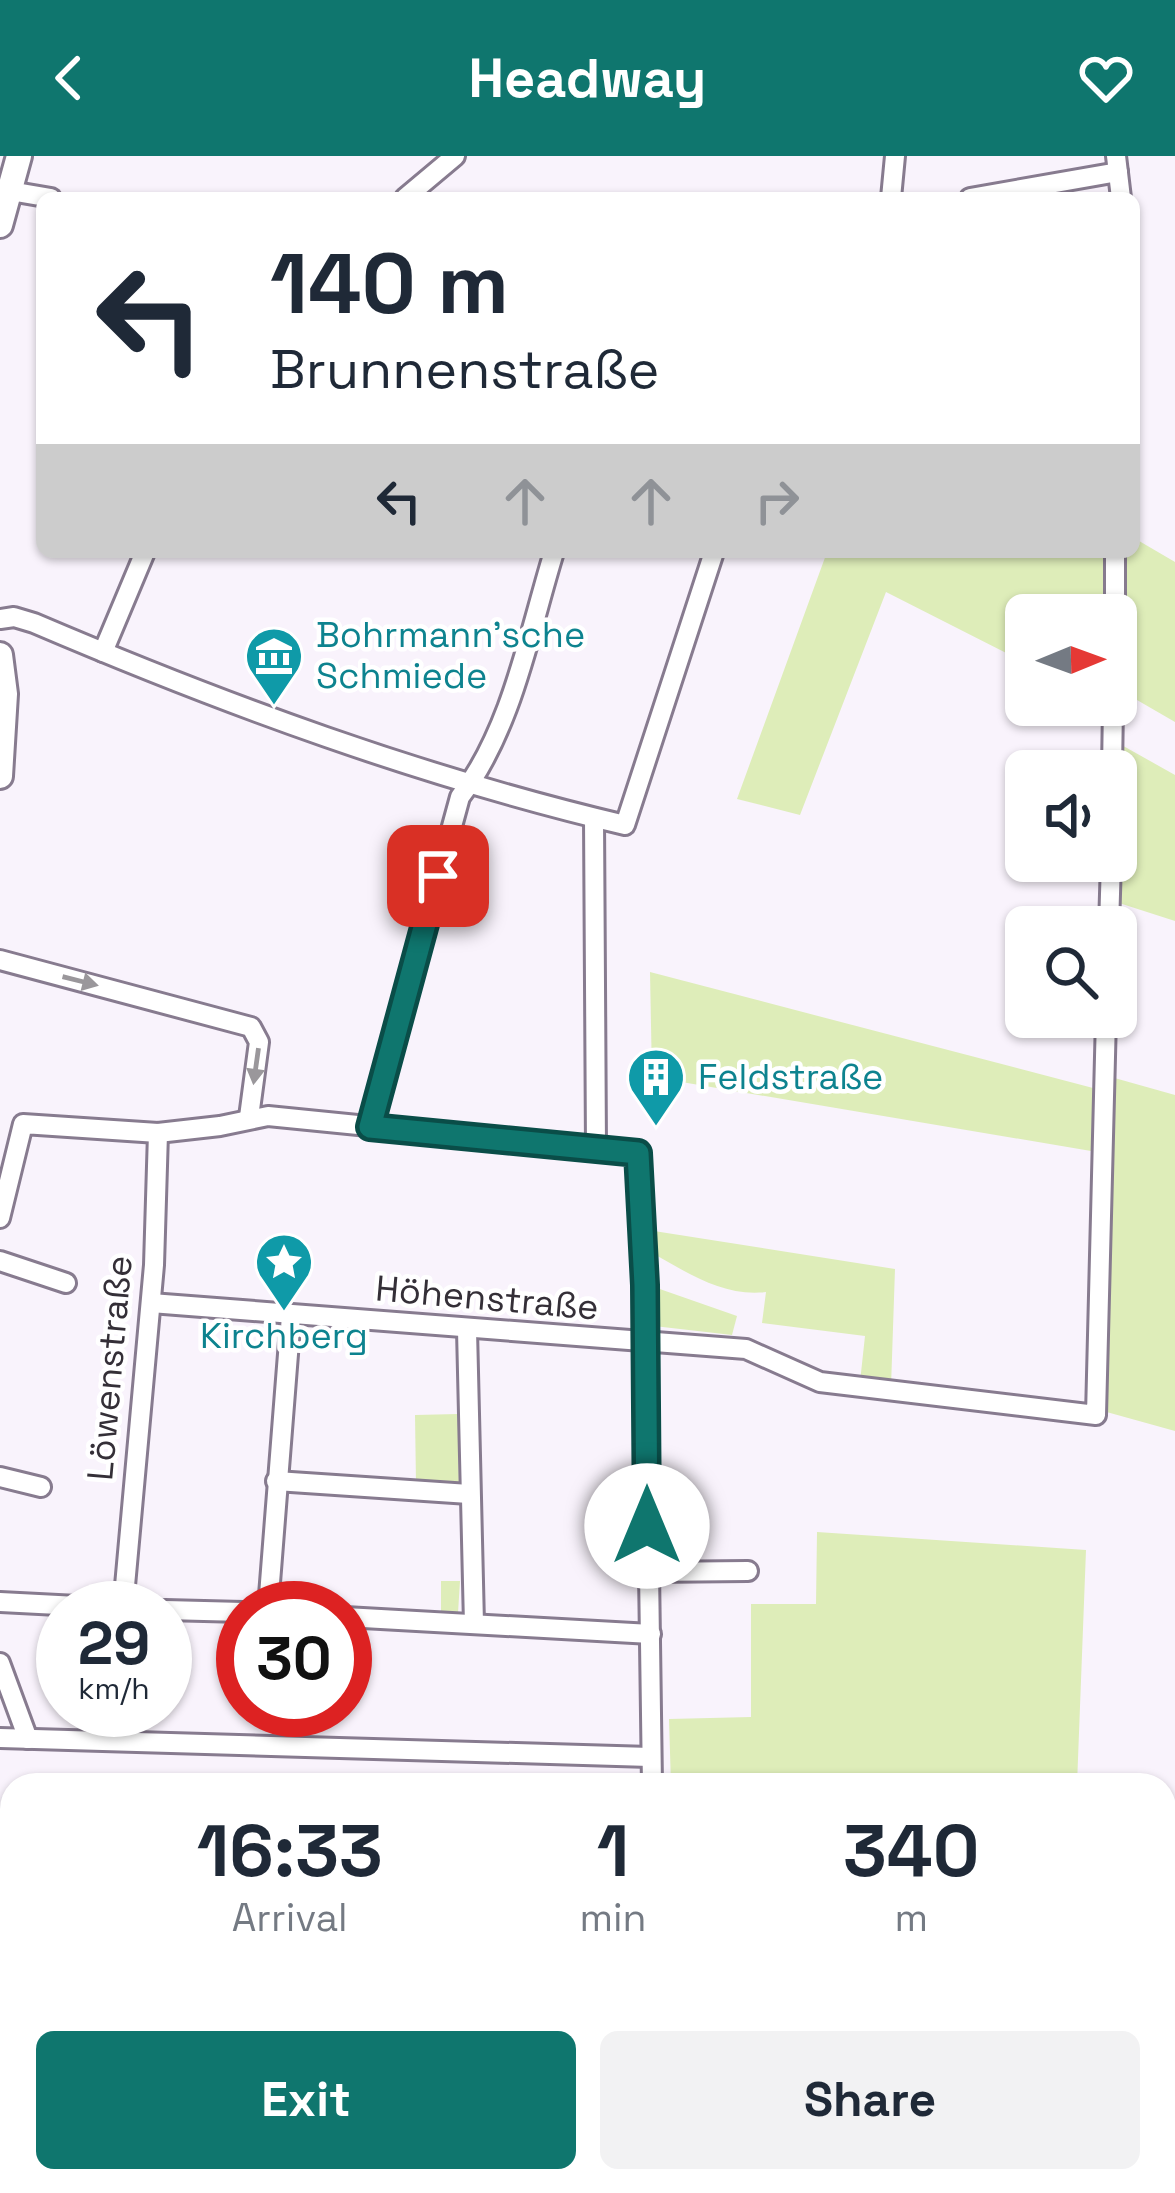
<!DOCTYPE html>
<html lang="en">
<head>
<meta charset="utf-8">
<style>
	:root { --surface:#fff; --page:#f2f2f3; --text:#1f2937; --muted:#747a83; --accent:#0f766e }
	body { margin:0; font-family:"Space Grotesk",sans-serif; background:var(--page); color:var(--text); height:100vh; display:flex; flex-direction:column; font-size:45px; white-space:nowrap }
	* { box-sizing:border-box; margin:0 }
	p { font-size:39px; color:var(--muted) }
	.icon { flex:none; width:66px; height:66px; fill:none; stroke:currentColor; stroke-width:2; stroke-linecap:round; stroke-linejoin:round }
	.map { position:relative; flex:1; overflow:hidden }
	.details { position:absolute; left:0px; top:1617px; width:1176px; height:420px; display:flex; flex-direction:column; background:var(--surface); border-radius:36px 36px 0 0; box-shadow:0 3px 9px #0004 }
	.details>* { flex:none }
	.banner { position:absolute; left:36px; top:36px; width:1104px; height:366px; border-radius:18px; box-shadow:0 3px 9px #0004; background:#fff; color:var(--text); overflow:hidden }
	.needle { width:78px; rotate:89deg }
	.tools { position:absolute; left:1005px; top:438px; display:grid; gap:24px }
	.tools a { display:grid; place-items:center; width:132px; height:132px; border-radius:18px; background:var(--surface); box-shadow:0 3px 9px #0004; font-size:60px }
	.speed { position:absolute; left:36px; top:1425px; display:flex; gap:24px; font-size:60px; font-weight:700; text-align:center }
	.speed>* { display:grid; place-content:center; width:156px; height:156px; border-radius:50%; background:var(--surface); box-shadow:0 3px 9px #0004; line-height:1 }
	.speed small { font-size:30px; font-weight:400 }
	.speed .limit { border:18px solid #d22; background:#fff; color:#111 }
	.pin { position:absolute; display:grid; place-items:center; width:102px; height:102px; color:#fff; margin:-51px; border-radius:24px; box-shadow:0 6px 18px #0006 }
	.me { position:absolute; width:132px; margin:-66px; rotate:0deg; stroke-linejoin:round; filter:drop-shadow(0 0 9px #0008) }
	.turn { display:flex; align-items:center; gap:42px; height:252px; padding:0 36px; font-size:54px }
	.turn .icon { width:156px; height:156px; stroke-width:2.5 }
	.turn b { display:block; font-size:84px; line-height:102px }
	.lanes { display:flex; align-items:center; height:114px; padding:0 36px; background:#0003; justify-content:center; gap:60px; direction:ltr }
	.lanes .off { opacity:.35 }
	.eta { display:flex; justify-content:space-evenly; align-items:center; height:204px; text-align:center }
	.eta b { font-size:72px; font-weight:800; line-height:84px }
	.primary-button { display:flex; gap:24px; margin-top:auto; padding:24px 36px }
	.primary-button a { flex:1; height:138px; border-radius:18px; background:var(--accent); color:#fff; font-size:48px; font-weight:800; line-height:138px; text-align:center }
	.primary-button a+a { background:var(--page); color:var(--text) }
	header { display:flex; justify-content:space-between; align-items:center; height:156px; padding:0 36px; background:var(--accent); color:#fff; font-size:54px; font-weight:800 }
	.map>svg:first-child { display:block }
	.green { fill:#deedb9 }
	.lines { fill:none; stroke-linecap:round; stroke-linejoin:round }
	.minor-casing { stroke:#877b8f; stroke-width:24 }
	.tertiary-casing { stroke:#877b8f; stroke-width:30 }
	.minor { stroke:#fff; stroke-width:18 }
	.tertiary { stroke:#fff; stroke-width:24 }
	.oneway { fill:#9a979b }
	.route-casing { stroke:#0a4d48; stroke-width:30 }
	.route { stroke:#0f766e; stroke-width:21 }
	.labels { text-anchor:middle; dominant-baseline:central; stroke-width:9; stroke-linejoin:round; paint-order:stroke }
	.culture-label { font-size:36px; fill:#0d838f; stroke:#fff; text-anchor:start }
	.street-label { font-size:36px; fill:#342f37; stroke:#fff }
</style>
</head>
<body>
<header><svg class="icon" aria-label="back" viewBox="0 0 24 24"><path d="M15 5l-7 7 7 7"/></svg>Headway<svg class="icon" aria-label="heart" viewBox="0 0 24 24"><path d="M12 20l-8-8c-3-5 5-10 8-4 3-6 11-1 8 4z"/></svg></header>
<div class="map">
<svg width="1175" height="2037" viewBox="0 0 1175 2037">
	<rect width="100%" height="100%" fill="#f9f3fc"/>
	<!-- green -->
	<g class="green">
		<path d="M1134 382 1175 406V566L1118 533 1120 396H1134Z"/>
		<path d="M827 396H1108L1107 459H1026V507L886 436 800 659 737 643Z"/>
		<path d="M1118 587 1175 619V765L1119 747 1114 740Z"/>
		<path d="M650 816 1093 932 1091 995 652 921Z"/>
		<path d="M1111 921 1175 939V1275L1103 1255Z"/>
		<path d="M654 1075 895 1113 891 1231 860 1226 865 1180 762 1167 766 1136C725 1141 689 1118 654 1098Z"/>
		<path d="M654 1131 737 1160 732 1179 654 1170Z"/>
		<path d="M458 1258 459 1331 416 1328 415 1259Z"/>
		<path d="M817 1376 1086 1394 1077 1629H671L669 1563 751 1561V1448H816Z"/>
		<path d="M441 1425H460L458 1457H441Z"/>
		<path d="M12 2017V2025H238V2035L234 2037H0V2018Z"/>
	</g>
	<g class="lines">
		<defs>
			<g id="minor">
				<path d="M1116 0 1121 42"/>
				<path d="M10 35 51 42"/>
				<path d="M405 42 455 0"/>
				<path d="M891 42 895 0"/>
				<path d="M970 42 1118 16"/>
				<path d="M1115 459V396"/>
				<path d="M0 463 14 461 34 467C226 549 422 621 625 669L714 396"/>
				<path d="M103 496 145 396"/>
				<path d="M1112 615 1113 549"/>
				<path d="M594 662 596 992"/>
				<path d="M1109 771 1111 705"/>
				<path d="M0 804 251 871 259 886 249 961"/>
				<path d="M370 971 460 641C512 573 529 477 554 396"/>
				<path d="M0 1062 23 968 158 977 220 970 268 960 638 997 645 1128 652 1629"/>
				<path d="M0 1105 66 1127"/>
				<path d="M151 1147 746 1193 820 1226 1096 1259 1106 861"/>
				<path d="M467 1174 474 1468"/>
				<path d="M0 1321 41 1331"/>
				<path d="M276 1325 469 1338"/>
				<path d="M647 1416 748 1415"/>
				<path d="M0 1446 116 1452"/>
				<path d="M123 1452 154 1109 158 977"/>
				<path d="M268 1452 291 1160"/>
				<path d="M165 1454 243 1456"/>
				<path d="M345 1461 651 1478"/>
				<path d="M0 1507 28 1583"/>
				<path d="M0 1582 650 1601"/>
				<path d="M110 1584 113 1554"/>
				<path d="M0 1747 12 1759"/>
				<path d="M0 1980 10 1992 8 2005 0 2010"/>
				<path d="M308 2025 321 2037"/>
				<path d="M499 2025 505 2037"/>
				<path d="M684 2025 685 2037"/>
				<path d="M250 2037 254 2025"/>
				<path d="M355 2037 366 2025"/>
				<path d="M526 2037 552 2025"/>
			</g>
			<g id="tertiary">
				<path d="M0 69 19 0"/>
				<path d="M0 499 5 538 0 620"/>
			</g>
		</defs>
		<!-- minor casing -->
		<use href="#minor" class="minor-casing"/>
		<!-- tertiary casing -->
		<use href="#tertiary" class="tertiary-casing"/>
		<!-- minor -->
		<use href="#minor" class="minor"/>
		<!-- tertiary -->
		<use href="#tertiary" class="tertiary"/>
	</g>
	<!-- one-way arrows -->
	<defs><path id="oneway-solid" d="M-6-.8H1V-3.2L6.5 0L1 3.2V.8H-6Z" transform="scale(3)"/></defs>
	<g class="oneway">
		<use href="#oneway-solid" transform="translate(80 825) rotate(14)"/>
		<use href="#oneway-solid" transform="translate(256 910) rotate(98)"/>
	</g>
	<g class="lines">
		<defs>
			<path id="route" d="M438 720 370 971 638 997 645 1129 647 1370"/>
		</defs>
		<!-- route casing -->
		<use href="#route" class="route-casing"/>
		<!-- route -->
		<use href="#route" class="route"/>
	</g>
	<!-- icons -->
	<defs>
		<symbol id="museum-pin" viewBox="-11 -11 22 30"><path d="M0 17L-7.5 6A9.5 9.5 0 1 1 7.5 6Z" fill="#0f9aa8" stroke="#fff"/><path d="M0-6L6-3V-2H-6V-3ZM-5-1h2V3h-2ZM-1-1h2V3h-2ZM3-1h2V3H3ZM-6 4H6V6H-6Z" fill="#fff"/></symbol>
		<symbol id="building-pin" viewBox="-11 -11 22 30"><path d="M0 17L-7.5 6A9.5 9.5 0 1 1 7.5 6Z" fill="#0f9aa8" stroke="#fff"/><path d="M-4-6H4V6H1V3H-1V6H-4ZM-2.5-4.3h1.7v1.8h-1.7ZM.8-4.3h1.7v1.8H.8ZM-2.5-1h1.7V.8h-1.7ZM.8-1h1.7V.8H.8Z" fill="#fff"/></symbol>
		<symbol id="sight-pin" viewBox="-11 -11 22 30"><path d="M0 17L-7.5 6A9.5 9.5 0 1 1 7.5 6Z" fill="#0f9aa8" stroke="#fff"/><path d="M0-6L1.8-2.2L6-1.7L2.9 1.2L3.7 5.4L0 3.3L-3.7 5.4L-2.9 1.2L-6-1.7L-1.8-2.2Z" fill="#fff"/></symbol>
	</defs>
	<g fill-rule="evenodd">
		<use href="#museum-pin" x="241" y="467" width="66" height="90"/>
		<use href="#building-pin" x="623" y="888" width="66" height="90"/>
		<use href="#sight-pin" x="251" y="1073" width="66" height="90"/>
	</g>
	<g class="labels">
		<!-- culture labels -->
		<g class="culture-label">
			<text x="316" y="479">Bohrmann'sche<tspan x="316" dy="41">Schmiede</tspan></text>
			<text x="698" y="921">Feldstraße</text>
			<text x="284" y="1180" text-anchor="middle">Kirchberg</text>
		</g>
		<!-- street labels -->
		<g class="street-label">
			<text transform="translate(487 1142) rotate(5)">Höhenstraße</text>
			<text transform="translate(110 1212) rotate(-85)">Löwenstraße</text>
		</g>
	</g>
</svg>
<div class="tools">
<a><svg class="needle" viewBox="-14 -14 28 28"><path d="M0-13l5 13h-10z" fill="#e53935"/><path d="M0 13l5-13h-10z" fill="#747a83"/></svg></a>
<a><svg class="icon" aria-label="sound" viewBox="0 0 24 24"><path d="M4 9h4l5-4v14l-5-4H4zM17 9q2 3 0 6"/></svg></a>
<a><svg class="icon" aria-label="search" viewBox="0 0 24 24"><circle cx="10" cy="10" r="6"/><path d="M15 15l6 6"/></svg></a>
</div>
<div class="speed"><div>29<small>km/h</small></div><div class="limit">30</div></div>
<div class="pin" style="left:438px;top:720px;background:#d93025"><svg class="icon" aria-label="arrive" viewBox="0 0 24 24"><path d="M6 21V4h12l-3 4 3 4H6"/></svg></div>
<svg class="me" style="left:647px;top:1370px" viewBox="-20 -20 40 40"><circle r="19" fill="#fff"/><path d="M0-13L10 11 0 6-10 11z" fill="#0f766e"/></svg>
<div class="banner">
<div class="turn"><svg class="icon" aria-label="left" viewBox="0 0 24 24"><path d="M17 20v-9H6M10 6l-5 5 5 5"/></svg><div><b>140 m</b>Brunnenstraße</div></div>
<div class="lanes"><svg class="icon" aria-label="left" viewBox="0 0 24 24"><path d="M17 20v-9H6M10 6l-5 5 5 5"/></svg><svg class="icon off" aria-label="ahead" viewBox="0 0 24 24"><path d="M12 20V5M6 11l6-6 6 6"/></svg><svg class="icon off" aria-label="ahead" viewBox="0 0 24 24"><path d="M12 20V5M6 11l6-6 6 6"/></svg><svg class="icon off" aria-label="right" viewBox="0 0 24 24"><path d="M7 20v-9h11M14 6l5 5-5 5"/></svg></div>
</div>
<section class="details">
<div class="eta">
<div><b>16:33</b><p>Arrival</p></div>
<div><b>1</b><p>min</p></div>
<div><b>340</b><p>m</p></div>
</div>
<div class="primary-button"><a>Exit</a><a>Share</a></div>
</section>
</div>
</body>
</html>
